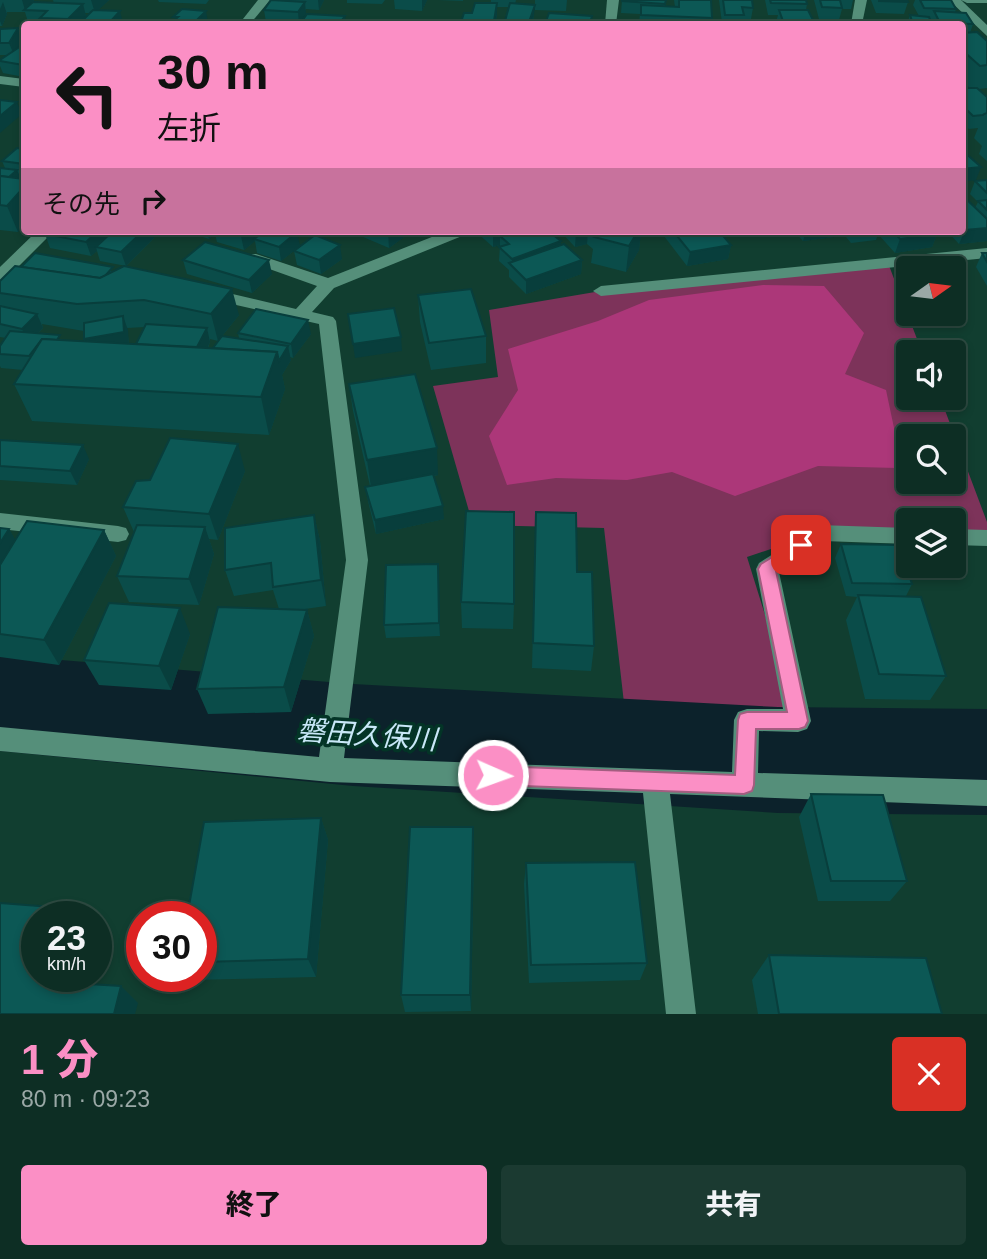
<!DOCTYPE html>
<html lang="ja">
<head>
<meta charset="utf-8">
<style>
	:root { --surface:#0d2e24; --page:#1b3a31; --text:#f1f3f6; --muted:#9aa8a6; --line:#2d4a41; --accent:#fb8fc5 }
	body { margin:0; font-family:Arial,"Noto Sans JP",sans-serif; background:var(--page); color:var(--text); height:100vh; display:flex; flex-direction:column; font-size:26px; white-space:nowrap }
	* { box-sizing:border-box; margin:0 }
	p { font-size:23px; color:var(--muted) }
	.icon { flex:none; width:38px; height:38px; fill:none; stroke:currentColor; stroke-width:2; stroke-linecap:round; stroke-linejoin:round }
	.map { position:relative; height:1014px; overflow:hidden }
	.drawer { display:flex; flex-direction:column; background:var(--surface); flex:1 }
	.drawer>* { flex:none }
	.guide { position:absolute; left:21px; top:21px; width:945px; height:214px; border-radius:7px; box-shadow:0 4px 10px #0003,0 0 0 2px var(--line); background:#fb8fc5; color:#111; overflow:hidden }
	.needle { width:46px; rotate:76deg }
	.buttons { position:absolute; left:896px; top:256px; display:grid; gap:14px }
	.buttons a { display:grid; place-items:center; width:70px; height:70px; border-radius:7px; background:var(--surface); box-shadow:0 4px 10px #0003,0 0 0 2px var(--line); font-size:35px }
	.speed { position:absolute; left:21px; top:901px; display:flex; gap:14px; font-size:35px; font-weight:700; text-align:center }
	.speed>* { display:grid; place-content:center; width:91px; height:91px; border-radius:50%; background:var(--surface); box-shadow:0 4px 10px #0003,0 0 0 2px var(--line); line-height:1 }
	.speed small { font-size:18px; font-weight:400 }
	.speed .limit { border:10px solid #d22; background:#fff; color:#111 }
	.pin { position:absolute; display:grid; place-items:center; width:60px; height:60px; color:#fff; margin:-30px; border-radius:14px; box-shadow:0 4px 10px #0006 }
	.me { position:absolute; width:77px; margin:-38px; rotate:92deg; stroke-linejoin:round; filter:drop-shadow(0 0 5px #0008) }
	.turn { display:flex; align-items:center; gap:24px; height:147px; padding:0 21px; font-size:32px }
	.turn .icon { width:91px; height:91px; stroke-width:2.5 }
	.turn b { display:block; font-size:49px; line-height:60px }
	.then { display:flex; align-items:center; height:66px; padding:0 21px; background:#0003; gap:14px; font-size:26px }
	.round { display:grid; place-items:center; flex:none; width:74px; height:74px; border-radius:7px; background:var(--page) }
	.headline { display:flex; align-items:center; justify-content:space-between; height:119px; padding:0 21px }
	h1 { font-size:42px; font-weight:800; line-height:52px; color:var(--accent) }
	.primary-button { display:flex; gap:14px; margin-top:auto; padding:14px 21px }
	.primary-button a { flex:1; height:80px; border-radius:7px; background:var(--accent); color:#111; font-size:28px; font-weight:800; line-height:80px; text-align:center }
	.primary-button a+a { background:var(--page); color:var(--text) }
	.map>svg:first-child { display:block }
	.green { fill:#7d335a; fill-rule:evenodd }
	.forest { fill:#ac3779 }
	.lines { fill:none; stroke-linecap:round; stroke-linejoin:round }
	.river { fill:#0c222b; fill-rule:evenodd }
	.minor { fill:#558f7a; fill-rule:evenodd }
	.tertiary { fill:#558f7a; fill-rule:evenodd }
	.wall { fill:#0a4c49; fill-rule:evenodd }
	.shaded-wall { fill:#083e3c }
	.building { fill:#0c5855; stroke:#083e3c; stroke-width:2 }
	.route { fill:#fb8fc5; stroke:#a35d80; stroke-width:2 }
	.labels { text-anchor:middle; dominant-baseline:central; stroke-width:7; stroke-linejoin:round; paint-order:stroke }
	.near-water-label { font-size:28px; font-style:italic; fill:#c9e8f8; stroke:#033426 }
</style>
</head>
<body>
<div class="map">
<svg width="987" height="1014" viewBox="0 0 987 1014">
	<rect width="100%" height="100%" fill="#113e30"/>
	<!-- green -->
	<path class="green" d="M888 263 922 352H908V397H940L987 522V538L954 537V520H908V536L819 533 747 557 798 721 624 703 604 528 473 525 433 386 498 377 489 310 601 291ZM908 436H954V481H908Z"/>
	<!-- forest -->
	<path class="forest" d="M763 285 824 286 864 333 845 374 886 390 897 442V468L818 466 735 496 672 472 627 480 556 478 507 485 489 436 518 390 508 349 598 321 649 300Z"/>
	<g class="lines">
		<!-- river -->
		<path class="river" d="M0 655 353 684 778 707 987 709V815L778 813 353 786 0 751Z"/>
		<!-- minor -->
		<g class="minor">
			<path d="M607 0H619L616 24H605Z"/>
			<path d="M855 0H867L862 24H851Z"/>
			<path d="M949 0H961L987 25V36Z"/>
			<path d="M0 76 24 79V87L0 84Z"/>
			<path d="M447 231H469L467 234 334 288 312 312 333 317 336 321 368 560 344 758 732 772 734 720 738 712 747 709H783L756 569 759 563 819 525 908 528V544L823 541 779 572 811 721 807 729 798 732 759 731 758 773 987 780V806L670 794 696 1014H666L643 793 330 782 0 751V727L319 757 346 560 319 324 201 297 199 293 207 288 296 309 317 286 244 260 242 257 244 254H256L328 278Z"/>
			<path d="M987 248V258L601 296 593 291 601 286Z"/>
			<path d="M0 513 118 526 126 528 129 534 126 540 118 542 0 529Z"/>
			<path d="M954 529 987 530V546L954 545Z"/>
		</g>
		<!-- tertiary -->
		<g class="tertiary">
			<path d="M258 0H270L250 24H239Z"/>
			<path d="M961 0H987V3H967Z"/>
			<path d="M37 231H54L6 279 0 281V267Z"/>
		</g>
	</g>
	<!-- wall -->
	<g class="wall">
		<path d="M0 0H34L33 2 54 3 53 0H109L98 10 123 23 122 24H42L41 22H28L25 12H7V14L2 26H0ZM85 13H90L82 21 84 24H78L86 16Z"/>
		<path d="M158 0H209L206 4 159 2Z"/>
		<path d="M271 0H324L319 10 306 9 299 24 266 22 264 10Z"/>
		<path d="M347 0H385L382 4 347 3Z"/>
		<path d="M394 0H427L422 11 395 9Z"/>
		<path d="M438 0H463V1Z"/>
		<path d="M491 0H516L515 4 534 16 532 24H505V21L509 7H497V15L495 24H461V22L472 13 491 3Z"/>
		<path d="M535 0H567L566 11 535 10Z"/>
		<path d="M622 0H666L665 7H675L674 0H711L712 18 711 24H639L640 14 621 13Z"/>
		<path d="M719 0H752L753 8 751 19H743V24H721V23H722Z"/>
		<path d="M765 0H806L807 4 806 10 814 22 813 24H777L776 22 778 15H768Z"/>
		<path d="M814 0H853L851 9H842L839 20 819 19Z"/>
		<path d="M871 0H907L908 2 904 14 876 13Z"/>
		<path d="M915 0H951L956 9 955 12 973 24 970 33 987 41V88L979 89 987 97V161L979 154 982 146 974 138 978 128 969 129 962 123V88H970L962 81V24H907L910 15 919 16 913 5Z"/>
		<path d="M18 28 22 40 17 48 24 44V77L3 73 0 66V60L7 55H0V29Z"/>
		<path d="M24 149V176H20L18 232 0 230V168H5L2 161Z"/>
		<path d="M987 180V241L959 244 947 231H962V195L975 208 978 202 970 194 975 181Z"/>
		<path d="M184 231H294L300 246 281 261 257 253 255 241 244 250 217 242 215 234 209 239Z"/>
		<path d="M297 231H319L313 236Z"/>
		<path d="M349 231H412L389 248Z"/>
		<path d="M475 231H548L561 241 560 246 582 260 581 274 526 294 509 277V270L499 261 500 245 493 247Z"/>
		<path d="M560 231H641L639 250 626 272 591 263 593 249 587 244 575 247Z"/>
		<path d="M665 231H719L731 245 728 259 687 266 664 236Z"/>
		<path d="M794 231H935L937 234 932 247 895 253 878 234 876 240 851 243 842 232 841 236 803 241Z"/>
		<path d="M45 234 154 238 126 266 100 261 97 251 91 256 50 248Z"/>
		<path d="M294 251 342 259 321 274 297 265Z"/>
		<path d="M982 253H987V286L976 267Z"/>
		<path d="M183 260 272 274 252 293 187 274Z"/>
		<path d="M21 267 114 271 239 315 218 341 210 339V342L208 348H213L239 338 238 333 311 334 293 358 290 357 291 360 282 375 285 389 269 435 32 421 14 384 23 370 1 368 0 366V346L6 338 0 337V281ZM42 324 84 331V341L62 340 38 333 43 328ZM145 327 136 344H129L127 328Z"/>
		<path d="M418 295 486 336V363L431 370 420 322Z"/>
		<path d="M349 384 438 475 434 476 444 519 376 534 368 501 365 487 370 486 353 411Z"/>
		<path d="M0 440 89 459 77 485 0 480Z"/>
		<path d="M245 471 218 540 209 539 214 554 199 605 129 602 117 576 134 532 123 507Z"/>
		<path d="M536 512 577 572 594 646 591 671 532 668Z"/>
		<path d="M314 515 320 541 326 606 298 610H307L314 636 291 712 208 714 197 689 279 609 273 590 234 596 225 570Z"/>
		<path d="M0 528 9 529 15 540 104 530 116 556 59 665 0 657Z"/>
		<path d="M841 544 912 584 906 596 946 676 930 700 865 699 846 620 857 597 846 596 835 558Z"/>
		<path d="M438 564 440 636 386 638 384 625Z"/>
		<path d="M461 602 514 604 513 629 462 628Z"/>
		<path d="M190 634 171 690 99 685 84 660Z"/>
		<path d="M811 794 907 881 890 901H818L799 817Z"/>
		<path d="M321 818 328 840 316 977 192 980 190 976H201V917Z"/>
		<path d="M474 849 471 1011 405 1012 401 995Z"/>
		<path d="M526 863 647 963 640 980 529 983 524 884Z"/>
		<path d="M769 955 942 1014H758L752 980Z"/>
	</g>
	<!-- shaded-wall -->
	<g class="shaded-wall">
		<path d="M22 0H34L27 10H25Z"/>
		<path d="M91 0H109L95 13Z"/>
		<path d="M318 0H324L319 10Z"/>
		<path d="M422 0H427L422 11Z"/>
		<path d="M3 2 7 14 2 26 0 21V9Z"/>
		<path d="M305 2 306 14 299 24 298 12Z"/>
		<path d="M497 3V15L495 24H494Z"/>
		<path d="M83 4 86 16 77 24H70L68 19Z"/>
		<path d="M535 5 534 16 532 24H529Z"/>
		<path d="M120 11 123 23 122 24H111L110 22Z"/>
		<path d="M206 11 208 22 196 21Z"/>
		<path d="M345 16 346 24H339Z"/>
		<path d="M18 28 22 40 14 55 9 43Z"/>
		<path d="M17 102 22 114 0 133V116Z"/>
		<path d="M981 167 976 180 962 182V169Z"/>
		<path d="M17 170 23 183 5 181Z"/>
		<path d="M24 187V224L18 232 7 206Z"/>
		<path d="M987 228V241L959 244 965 230Z"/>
		<path d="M98 231H117L96 247 97 251 91 256 86 242Z"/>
		<path d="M143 231H152L154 238 126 266 121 252Z"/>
		<path d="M207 231H214L215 234 209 239Z"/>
		<path d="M248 231H266L254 239 255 241 244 250 241 236Z"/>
		<path d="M313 231H319L313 236Z"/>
		<path d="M388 231H412L389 248Z"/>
		<path d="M500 231H532L500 236V245L493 247V234Z"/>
		<path d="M576 231H588L587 244 575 247Z"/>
		<path d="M638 231H641L639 250 626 272 629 246Z"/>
		<path d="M806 231H843L841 236 803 241Z"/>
		<path d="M297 232 300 246 281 261 279 247Z"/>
		<path d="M937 234 932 247 895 253 900 239Z"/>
		<path d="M561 241 560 255 512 266V259Z"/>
		<path d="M340 245 342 259 321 274 319 260Z"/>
		<path d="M731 245 728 259 687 266 690 252Z"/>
		<path d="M269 260 272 274 252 293 249 280Z"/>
		<path d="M582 260 581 274 526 294V280Z"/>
		<path d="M232 289 239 315 218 341 211 314Z"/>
		<path d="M37 314 43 328 28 343 22 329Z"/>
		<path d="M123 316 128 330 129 346 89 353 84 339Z"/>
		<path d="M308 320 311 334 293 358 291 344Z"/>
		<path d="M207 328 210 342 195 377 190 362Z"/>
		<path d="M401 337 402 351 355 358 353 344Z"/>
		<path d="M288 346 291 360 282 375 285 389 269 435 261 397 277 352Z"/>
		<path d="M238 444 245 471 218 540 209 514Z"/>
		<path d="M83 445 89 459 77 485 70 471Z"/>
		<path d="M437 448 438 475 371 487 367 460Z"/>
		<path d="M443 506 444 519 376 534 375 520Z"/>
		<path d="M314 515 320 541 326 606 321 580Z"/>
		<path d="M205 527 214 554 199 605 189 579Z"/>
		<path d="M9 529 17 543 0 571V543Z"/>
		<path d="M104 530 116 556 59 665 44 640Z"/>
		<path d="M438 564 439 577 440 636 439 623Z"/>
		<path d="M180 608 190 634 171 690 159 666Z"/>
		<path d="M307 610 314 636 291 712 284 687Z"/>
		<path d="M321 818 328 840 316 977 308 959Z"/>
		<path d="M473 827 474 849 471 1011 470 995Z"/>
		<path d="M65 908 74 917H62Z"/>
		<path d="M43 976H68L61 998 41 981Z"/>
		<path d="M121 986 138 1003 135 1014H114Z"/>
	</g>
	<!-- building -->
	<g class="building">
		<path d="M271 0 305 2 298 12 264 10Z"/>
		<path d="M622 0H666L665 4 622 1Z"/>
		<path d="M679 0H711L712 18 641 15V5L679 7Z"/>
		<path d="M723 0H752L753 8 742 7 744 15H725Z"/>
		<path d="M770 0H806L807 4 771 3Z"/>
		<path d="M820 0H840L842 8 822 7Z"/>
		<path d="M879 0H907L908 2 879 1Z"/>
		<path d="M920 0H951L956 9 924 8Z"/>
		<path d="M33 2 83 4 68 19 40 18 47 11 24 10Z"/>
		<path d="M475 3H497L494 21 461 22 464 13H472Z"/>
		<path d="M510 3 535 5 529 22 505 21Z"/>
		<path d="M182 9 206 11 196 21 210 22 207 24H170L178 17H173Z"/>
		<path d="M93 10 120 11 110 22 82 21Z"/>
		<path d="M779 10H808L814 22 783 21Z"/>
		<path d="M934 11 966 13 973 24 940 23Z"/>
		<path d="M549 13 592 16 590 24H545Z"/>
		<path d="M307 14 345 16 339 24H300Z"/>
		<path d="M910 15 929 17 932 24H913Z"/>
		<path d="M58 23 89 24H57Z"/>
		<path d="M18 28 9 43H0V29Z"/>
		<path d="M977 32 987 41V65L980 66 962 50V33Z"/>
		<path d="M24 44V64L23 65 0 61V60Z"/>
		<path d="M962 88H977L987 97V113L984 114 983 115 973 116 964 107 962 106Z"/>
		<path d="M0 100 17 102 0 116Z"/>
		<path d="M17 148 24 149V164L2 161Z"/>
		<path d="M962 150 981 167 962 169Z"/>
		<path d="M0 168 17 170 9 177 0 176Z"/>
		<path d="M0 176 24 179V187L7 206 0 205Z"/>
		<path d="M987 180V193L975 181Z"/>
		<path d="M962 195 987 219V228L965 230 962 228Z"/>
		<path d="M987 200V210L978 201Z"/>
		<path d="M48 231H98L86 242 45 234Z"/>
		<path d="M113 231H143L121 252 96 247Z"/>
		<path d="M222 231H248L241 236Z"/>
		<path d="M265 231H294L297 232 279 247 254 239Z"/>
		<path d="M514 231H548L561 241 512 259 499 247 509 244 500 236Z"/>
		<path d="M598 231H638L629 246 594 237Z"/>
		<path d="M673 231H719L731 245 690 252Z"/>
		<path d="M893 231H935L937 234 900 239Z"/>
		<path d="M315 235 340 245 319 260 294 251Z"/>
		<path d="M205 242 269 260 249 280 183 260Z"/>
		<path d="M564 244 582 260 526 280 509 263Z"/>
		<path d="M35 253 113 267 105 276 100 278 21 267Z"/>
		<path d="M982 253H987V262Z"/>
		<path d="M15 266 100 278 124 266 232 289 211 314 144 300 77 304 0 293V281Z"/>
		<path d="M471 289 486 336 429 343 418 295Z"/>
		<path d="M0 306 37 314 22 329 0 324Z"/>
		<path d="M394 308 401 337 353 344 348 314Z"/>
		<path d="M256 309 308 320 291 344 238 333Z"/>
		<path d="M123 316 124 332 84 339V323Z"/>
		<path d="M146 324 207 328 197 347 136 344Z"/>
		<path d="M10 331 60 335 57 340 42 339 29 356 0 354V346Z"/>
		<path d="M222 336 288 346 279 361 277 352 213 348Z"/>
		<path d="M42 339 277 352 261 397 14 384Z"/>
		<path d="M415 374 437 448 367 460 349 384Z"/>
		<path d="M170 438 238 444 209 514 123 507 136 481 150 480Z"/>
		<path d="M0 440 83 445 70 471 0 466Z"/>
		<path d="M433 474 443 506 375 520 365 487Z"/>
		<path d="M466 511 514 512V604L461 602Z"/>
		<path d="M536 512 576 513 577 572H592L594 646 533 643Z"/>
		<path d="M314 515 321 580 273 587 271 563 225 570V528Z"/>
		<path d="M27 521 104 530 44 640 0 634V565Z"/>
		<path d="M137 525 205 527 189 579 117 576Z"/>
		<path d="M0 528 9 529 0 543Z"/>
		<path d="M841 544 899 545 912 584 852 583Z"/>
		<path d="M438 564 439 623 384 625 386 565Z"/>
		<path d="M858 595 921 597 946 676 879 674Z"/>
		<path d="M109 603 180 608 159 666 84 660Z"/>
		<path d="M218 607 307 610 284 687 197 689Z"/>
		<path d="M811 794 883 795 907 881H831Z"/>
		<path d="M321 818 308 959 201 962V917H187L204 822Z"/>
		<path d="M410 827H473L470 995H401Z"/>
		<path d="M635 862 647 963 531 965 526 863Z"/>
		<path d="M0 903 65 908 62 917H37V976H43L41 981 121 986 114 1014H0Z"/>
		<path d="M769 955 926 958 942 1014H779Z"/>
	</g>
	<!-- route -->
	<path class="route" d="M801 539 807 540 810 545 807 549 776 571 808 721 805 727 799 729H756L754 785 752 791 744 794 493 785 486 782 483 775 486 769 493 766 735 775 738 720 740 714 747 712H787L758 569 761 564Z"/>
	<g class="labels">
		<!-- near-water labels -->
		<g class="near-water-label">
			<text transform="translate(367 735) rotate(4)">磐田久保川</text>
		</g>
	</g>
</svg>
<div class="buttons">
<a><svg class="needle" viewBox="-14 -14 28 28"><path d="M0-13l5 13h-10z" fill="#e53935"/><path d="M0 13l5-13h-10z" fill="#9aa8a6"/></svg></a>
<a><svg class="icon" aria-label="sound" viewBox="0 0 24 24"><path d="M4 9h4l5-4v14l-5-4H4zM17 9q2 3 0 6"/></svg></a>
<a><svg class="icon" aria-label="search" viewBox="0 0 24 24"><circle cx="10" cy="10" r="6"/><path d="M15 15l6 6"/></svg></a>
<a><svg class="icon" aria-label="layers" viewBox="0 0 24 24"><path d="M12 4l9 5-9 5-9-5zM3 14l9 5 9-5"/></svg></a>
</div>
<div class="speed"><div>23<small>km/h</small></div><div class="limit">30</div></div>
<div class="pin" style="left:801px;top:545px;background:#d93025"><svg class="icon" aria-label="arrive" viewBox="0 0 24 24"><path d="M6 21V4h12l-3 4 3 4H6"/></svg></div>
<svg class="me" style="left:493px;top:775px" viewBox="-20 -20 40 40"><circle r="17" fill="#fb8fc5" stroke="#fff" stroke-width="3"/><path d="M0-11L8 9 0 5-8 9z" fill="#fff"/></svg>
<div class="guide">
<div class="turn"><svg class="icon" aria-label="left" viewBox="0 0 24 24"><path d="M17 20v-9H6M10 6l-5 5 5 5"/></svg><div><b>30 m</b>左折</div></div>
<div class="then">その先<svg class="icon" aria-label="right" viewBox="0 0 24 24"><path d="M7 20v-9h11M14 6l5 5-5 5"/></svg></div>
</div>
</div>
<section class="drawer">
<div class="headline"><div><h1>1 分</h1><p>80 m · 09:23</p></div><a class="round" style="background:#d93025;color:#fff"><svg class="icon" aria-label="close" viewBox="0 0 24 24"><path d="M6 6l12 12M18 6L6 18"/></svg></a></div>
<div class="primary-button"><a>終了</a><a>共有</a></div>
</section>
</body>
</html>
